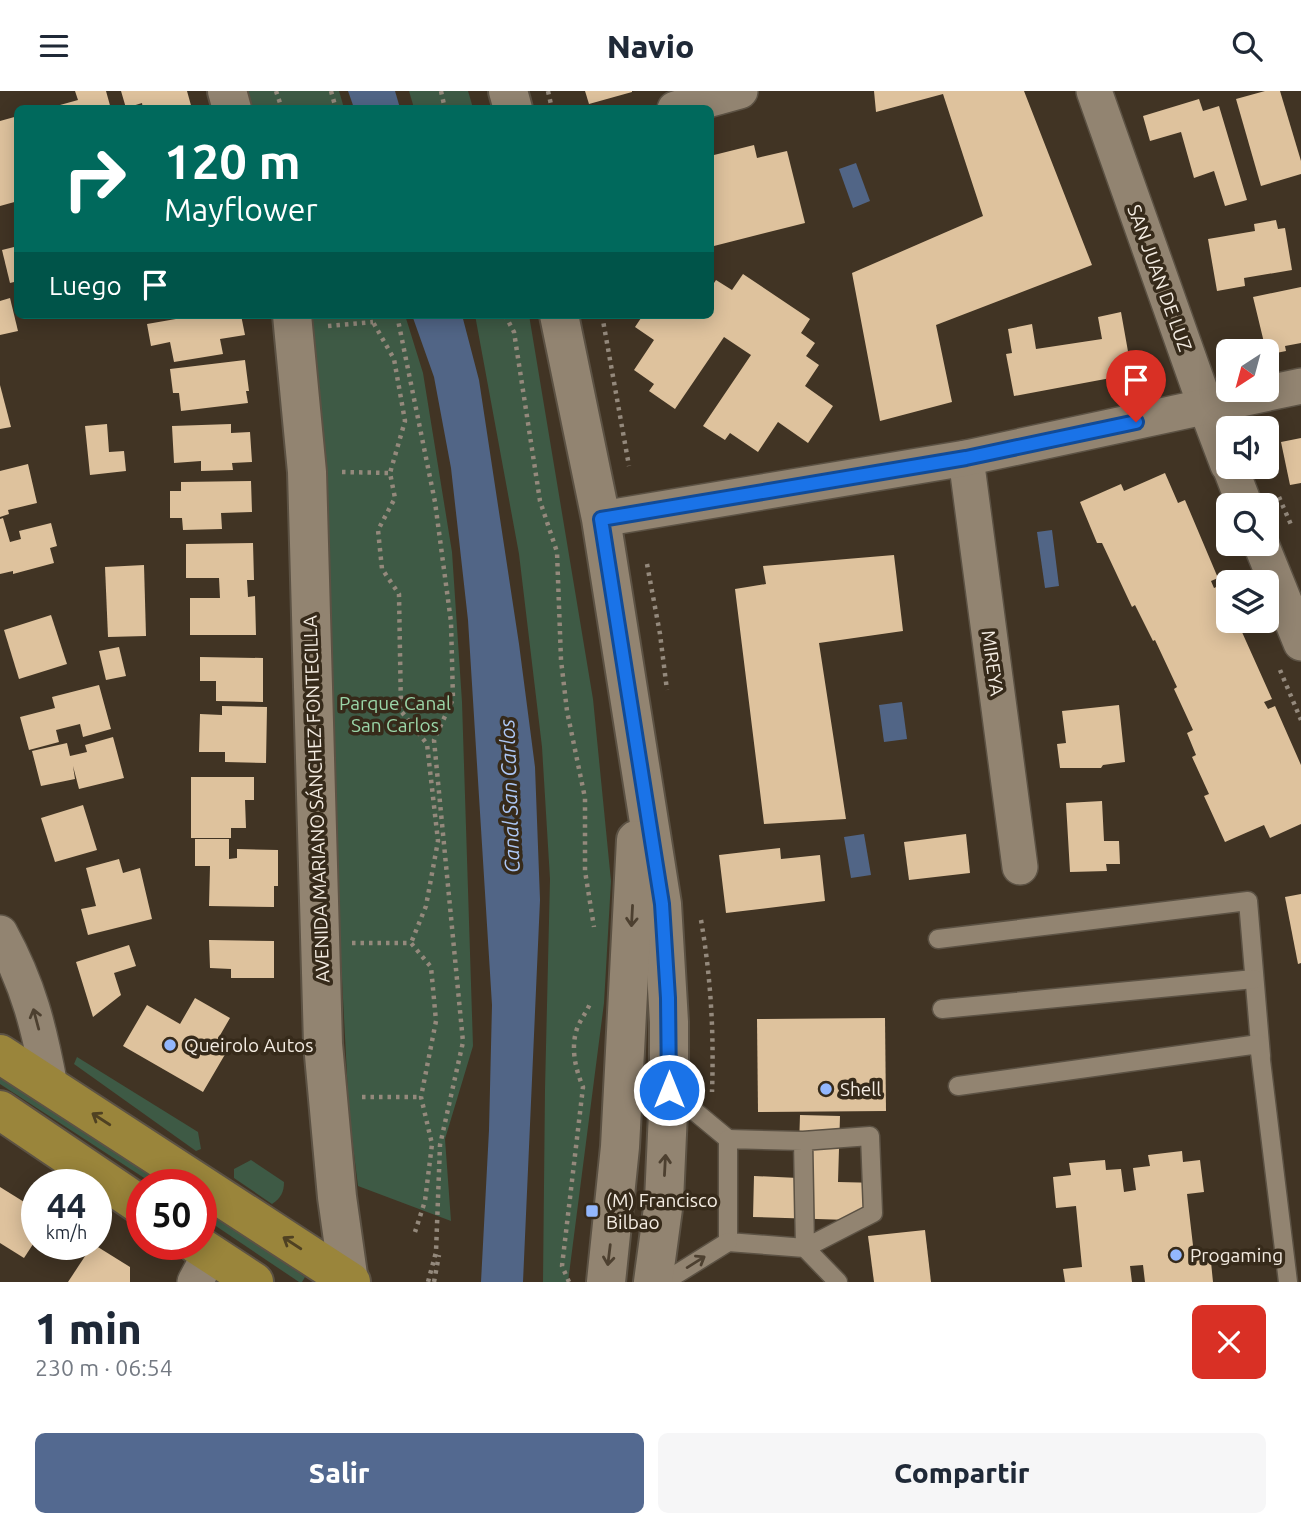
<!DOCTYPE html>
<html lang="es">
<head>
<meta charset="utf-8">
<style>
	:root { --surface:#fff; --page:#f6f6f7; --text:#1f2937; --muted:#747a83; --accent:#536990 }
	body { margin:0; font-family:Ubuntu,sans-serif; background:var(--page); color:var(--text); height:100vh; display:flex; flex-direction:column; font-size:26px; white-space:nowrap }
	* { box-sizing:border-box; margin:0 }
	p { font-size:23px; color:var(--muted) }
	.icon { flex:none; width:38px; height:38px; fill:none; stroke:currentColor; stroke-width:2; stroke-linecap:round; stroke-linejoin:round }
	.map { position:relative; height:1191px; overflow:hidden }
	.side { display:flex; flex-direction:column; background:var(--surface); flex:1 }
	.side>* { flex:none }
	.guide { position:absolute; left:14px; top:14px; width:700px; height:214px; border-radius:10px; box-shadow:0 4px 18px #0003; background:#00695c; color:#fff; overflow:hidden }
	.needle { width:46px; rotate:216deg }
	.buttons { position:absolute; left:1216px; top:248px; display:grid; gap:14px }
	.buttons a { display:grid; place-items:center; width:63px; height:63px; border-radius:10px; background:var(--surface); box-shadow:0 4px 18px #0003; font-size:35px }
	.speed { position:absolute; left:21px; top:1078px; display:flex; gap:14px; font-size:35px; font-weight:700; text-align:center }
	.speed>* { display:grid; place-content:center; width:91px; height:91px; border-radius:50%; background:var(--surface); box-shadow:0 4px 18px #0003; line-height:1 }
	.speed small { font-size:18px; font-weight:400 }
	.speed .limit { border:10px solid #d22; background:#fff; color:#111 }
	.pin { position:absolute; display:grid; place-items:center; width:60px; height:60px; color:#fff; margin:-72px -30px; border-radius:50% 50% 50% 0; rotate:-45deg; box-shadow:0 0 7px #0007 }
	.pin .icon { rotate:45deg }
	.me { position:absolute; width:77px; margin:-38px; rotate:0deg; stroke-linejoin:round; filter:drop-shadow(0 0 5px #0008) }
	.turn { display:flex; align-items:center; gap:24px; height:147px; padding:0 35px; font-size:32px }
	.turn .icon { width:91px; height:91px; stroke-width:2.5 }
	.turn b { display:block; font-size:49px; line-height:60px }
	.then { display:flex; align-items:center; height:66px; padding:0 35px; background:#0003; gap:14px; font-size:26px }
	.round { display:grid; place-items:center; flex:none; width:74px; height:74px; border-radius:10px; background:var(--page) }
	.summary { display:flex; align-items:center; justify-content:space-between; height:119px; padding:0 35px }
	h1 { font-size:42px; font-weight:800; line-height:52px }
	.primary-button { display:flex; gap:14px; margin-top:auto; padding:14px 35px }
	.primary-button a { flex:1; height:80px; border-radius:10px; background:var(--accent); color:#fff; font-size:28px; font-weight:800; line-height:80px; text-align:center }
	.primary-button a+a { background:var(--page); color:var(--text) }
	header { display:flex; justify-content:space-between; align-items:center; height:91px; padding:0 35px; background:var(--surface); font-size:32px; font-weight:800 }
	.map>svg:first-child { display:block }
	.green { fill:#3e5a45 }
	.water { fill:#516586 }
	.building { fill:#dec29d }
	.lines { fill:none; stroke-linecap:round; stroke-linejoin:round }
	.service-casing { stroke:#5c5244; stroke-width:21 }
	.minor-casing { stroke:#5c5244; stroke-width:38 }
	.tertiary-casing { stroke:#5c5244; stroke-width:42 }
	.secondary-casing { stroke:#5c5244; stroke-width:42 }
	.primary-casing { stroke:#5c5244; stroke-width:42 }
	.path { stroke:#94897c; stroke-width:4.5; stroke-dasharray:3.5 5; stroke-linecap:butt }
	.service { stroke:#928471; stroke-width:18 }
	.minor { stroke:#928471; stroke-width:35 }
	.tertiary { stroke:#928471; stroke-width:38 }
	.secondary { stroke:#928471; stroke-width:38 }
	.primary { stroke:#9a853b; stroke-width:38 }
	.oneway { stroke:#4d4030 }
	.oneway2 { stroke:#4f4122 }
	.route-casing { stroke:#114b97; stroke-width:18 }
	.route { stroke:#1a73e8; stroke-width:12 }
	.poi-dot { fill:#93b7fd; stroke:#362a1a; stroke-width:2.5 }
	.labels { text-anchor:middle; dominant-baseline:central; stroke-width:7; stroke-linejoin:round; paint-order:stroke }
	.street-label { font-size:19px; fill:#f4ece2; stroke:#362a1a }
	.park-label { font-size:19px; fill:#9bd6a8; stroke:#362a1a }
	.poi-label { font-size:19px; fill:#f4ece2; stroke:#362a1a; text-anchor:start }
	.water-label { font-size:21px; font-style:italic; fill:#adc7f5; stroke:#362a1a }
</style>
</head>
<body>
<header><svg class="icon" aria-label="menu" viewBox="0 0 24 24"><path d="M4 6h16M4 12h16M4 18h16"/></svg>Navio<svg class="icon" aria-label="search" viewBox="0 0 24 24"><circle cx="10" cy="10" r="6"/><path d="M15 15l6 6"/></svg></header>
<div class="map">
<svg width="1301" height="1191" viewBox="0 0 1301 1191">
	<rect width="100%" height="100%" fill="#413424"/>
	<!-- green -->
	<g class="green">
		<path d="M244 0H339L344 17H249Z"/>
		<path d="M409 0H468L473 17H414Z"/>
		<path d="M305 224H405L423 282 452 461 462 611 473 955 445 1048 451 1130 358 1095 349 1023 318 423Z"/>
		<path d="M475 224H529L593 608 611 790 604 912 568 1191H543L545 998 550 788 542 656 519 463Z"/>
		<path d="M77 966 198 1041 201 1058 196 1060 74 973Z"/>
		<path d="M0 984 168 1094H155L0 993Z"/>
		<path d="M251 1069 284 1091C284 1101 281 1107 272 1113L234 1087V1078Z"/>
		<path d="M201 1116 305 1186 302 1191H299L201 1125Z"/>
	</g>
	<!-- water -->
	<g class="water">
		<path d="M348 0H395L400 17H354Z"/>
		<path d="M856 72 870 110 853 117 839 78Z"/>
		<path d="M412 224H462L479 289 519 553 535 676 540 809 523 1191H481L489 1039 492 914 468 529 451 377 434 286Z"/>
		<path d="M1052 439 1059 495 1045 497 1037 441Z"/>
		<path d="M902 611 907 648 884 651 879 614Z"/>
		<path d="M864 743 871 784 851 787 844 746Z"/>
	</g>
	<!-- building -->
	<g class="building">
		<path d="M75 0H106L111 18H61L60 14 78 9Z"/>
		<path d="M121 0H187L192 18H143L142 12 126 17Z"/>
		<path d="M585 0H632V1L589 13Z"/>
		<path d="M874 0H1024L1092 174 936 234 952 311 880 330 852 182 983 125 943 3 876 21Z"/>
		<path d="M1265 0H1280L1301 70V83L1261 95 1236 8Z"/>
		<path d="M1199 8 1203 20 1219 15 1247 109 1225 115 1214 80 1194 87 1181 41 1150 50 1143 25Z"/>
		<path d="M18 25V110L0 115V30Z"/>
		<path d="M754 54 757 67 787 60 805 132 710 156V65Z"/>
		<path d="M1276 129 1278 138 1285 137 1292 179 1244 187 1245 195 1217 200 1208 148 1255 140 1254 133Z"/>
		<path d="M18 155V190L10 192 2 159Z"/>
		<path d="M743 183 810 228 801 242 815 252 806 265 819 274 805 295 833 315 808 352 778 331 758 361 730 342 725 349 703 335 751 264 724 246 675 318 649 300 654 293 634 279 654 249 635 236 643 224H710V198L716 189 732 199Z"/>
		<path d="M1301 196V252L1285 255 1286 260 1267 264 1253 206Z"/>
		<path d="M10 207 18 240 0 244V210Z"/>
		<path d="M1121 221 1132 283 1014 305 1006 263 1012 262 1008 238 1032 233 1036 258 1102 248 1098 226Z"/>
		<path d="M199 224H241L245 244 220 248 223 263 174 271 170 251 151 255 147 233Z"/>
		<path d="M245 269 249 300H246L248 312 181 320 179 302H173L170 278Z"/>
		<path d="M0 294 11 336 0 338Z"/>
		<path d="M107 333 109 361 124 360 126 380 90 384 85 335Z"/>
		<path d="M231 333V342L250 341 252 371 232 372 233 379 201 380V370L174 372 172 335Z"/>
		<path d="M1301 347V392L1290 394 1281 351Z"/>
		<path d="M28 373 37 412 8 419 9 423 0 426V380Z"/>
		<path d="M1165 382 1178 412 1185 409 1218 487 1211 490 1214 497 1221 494 1228 510V530H1237L1272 608 1264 611 1268 618 1275 615 1301 674V733L1270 747 1264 734 1225 751 1204 705 1209 703 1192 666 1196 664 1187 642 1193 639 1174 598 1177 596 1155 549 1153 550 1135 514 1132 516 1102 452H1097L1080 411 1121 393 1124 400Z"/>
		<path d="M251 390 252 421 221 422 222 438 183 439 182 427H170V400H181V391Z"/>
		<path d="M3 427 10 451 21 448 19 440 51 432 57 455 50 457 54 472 13 483V480L0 483V428Z"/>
		<path d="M253 452 254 489H247L248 506 255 505 256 544H190V507H220L219 487H186V453Z"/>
		<path d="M894 464 903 540 819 552 846 728 764 733 735 498 766 493 763 475Z"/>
		<path d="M144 474 146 545 108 546 105 476Z"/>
		<path d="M51 524 67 573 19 588 4 539Z"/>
		<path d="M119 556 126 585 106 589 99 560Z"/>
		<path d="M200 566 263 567V611L216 610V590H200Z"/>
		<path d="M99 594 111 638 83 646 80 633 56 639 59 651 29 659 20 626 55 617 52 606Z"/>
		<path d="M1119 614 1125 671 1103 674 1101 677H1060L1057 653 1066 652 1062 620Z"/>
		<path d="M222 615 267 616 266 672 225 671V661H199L200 623 222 624Z"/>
		<path d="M113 646 124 687 79 698 73 675 75 688 41 695 32 660 67 652 70 665 87 661 85 654Z"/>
		<path d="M191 686H254V709H245L246 737H231V747H191Z"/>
		<path d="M1102 710 1104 750H1119L1120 773H1106L1107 780 1070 781 1066 712Z"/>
		<path d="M83 714 97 759 55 771 41 727Z"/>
		<path d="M966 743 970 782 909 789 904 751Z"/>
		<path d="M195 748H229V768L237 767V758L278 759V795H274V816L209 815 210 775H195Z"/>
		<path d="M780 757 781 768 820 764 825 810 726 822 719 764Z"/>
		<path d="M119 768 123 782 140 777 152 828 88 844 81 818 96 815 86 777Z"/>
		<path d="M1301 803V872L1298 873 1285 806Z"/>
		<path d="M209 849 274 850V887H231V878L210 877Z"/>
		<path d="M129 854 136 875 114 882 121 904 93 926 76 871Z"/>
		<path d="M195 907 230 927 215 953 227 960 203 1001 123 955 147 914 180 933Z"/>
		<path d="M885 927 886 1020 758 1021 757 928Z"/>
		<path d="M800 1024 840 1025 838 1091 880 1092V1130L753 1126 754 1085 798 1087Z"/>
		<path d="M1182 1060 1183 1071 1200 1069 1204 1101 1187 1103 1194 1163 1210 1161 1213 1191H1145L1143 1174 1130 1175 1132 1191H1065L1063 1178 1082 1176 1076 1115 1056 1117 1053 1086 1071 1084 1069 1072 1105 1069 1106 1079 1121 1078 1124 1101 1136 1099 1133 1077 1150 1075 1148 1064Z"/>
		<path d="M0 1096 37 1119V1147L24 1167 0 1152Z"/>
		<path d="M925 1139 931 1191H874L868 1145Z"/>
		<path d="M93 1153 130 1176V1191H68Z"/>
	</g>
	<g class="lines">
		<defs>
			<g id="service">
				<path d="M938 848 1248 810 1261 965"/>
				<path d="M942 918 1254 888"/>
				<path d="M958 995 1259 953 1288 1191"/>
				<path d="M669 999 728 1048"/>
				<path d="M803 1050 870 1045 873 1122 805 1157 728 1151V1048L803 1050 805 1157 838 1191"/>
				<path d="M664 1191 728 1151"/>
			</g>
			<g id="minor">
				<path d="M1094 0 1206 316 1228 374"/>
				<path d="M675 18 740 0"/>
				<path d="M966 367 1020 776"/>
				<path d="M1230 376 1245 415"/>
				<path d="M601 428 966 367 1301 295"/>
				<path d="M1261 453 1301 552"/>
				<path d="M0 842C29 895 39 937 50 995"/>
				<path d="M195 1191 210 1163"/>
			</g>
			<g id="tertiary">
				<path d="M227 0 232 18"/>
				<path d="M292 224 307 381 323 953 337 1106 349 1191"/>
			</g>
			<g id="secondary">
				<path d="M508 0 513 18"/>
				<path d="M559 224 601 428 662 813 669 931V999L664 1110 653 1191"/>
				<path d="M606 1191 620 1056 636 749"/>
			</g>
			<g id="primary">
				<path d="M0 963 351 1191"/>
				<path d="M0 1019 142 1115"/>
				<path d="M196 1153 254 1191"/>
			</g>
		</defs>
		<!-- service casing -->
		<use href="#service" class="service-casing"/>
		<!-- minor casing -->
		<use href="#minor" class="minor-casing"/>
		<!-- tertiary casing -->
		<use href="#tertiary" class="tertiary-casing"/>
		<!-- secondary casing -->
		<use href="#secondary" class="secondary-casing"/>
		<!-- primary casing -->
		<use href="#primary" class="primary-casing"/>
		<!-- path -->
		<g class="path">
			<path d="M276 0 282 18"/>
			<path d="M331 0 336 18"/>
			<path d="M441 0 445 18"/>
			<path d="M548 0 552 18"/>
			<path d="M372 224 373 231 394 268 405 330 390 382 395 407 378 439 382 478 399 503 401 620 427 653 438 750 426 815 411 852"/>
			<path d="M397 224 435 411 451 531 453 608 434 649 463 951 440 1054 436 1161 428 1191"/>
			<path d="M505 224 514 241 540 410 557 461 561 569 567 620 585 707V780L594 836"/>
			<path d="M602 224 629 375"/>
			<path d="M328 235 373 231"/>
			<path d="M342 381 390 382"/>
			<path d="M1279 406 1292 436"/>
			<path d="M647 473 660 543 667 599"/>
			<path d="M1280 579 1301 629"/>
			<path d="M346 608 362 609 401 620"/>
			<path d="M701 829C711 887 714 942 712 1001"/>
			<path d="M352 852H411L431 876 436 930 421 1006 432 1053 425 1110 415 1141"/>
			<path d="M362 1006H421"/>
			<path d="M434 1191 439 1164"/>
			<path d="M569 1191 562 1175 583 996C575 977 570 955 578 935 582 926 588 919 591 910"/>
		</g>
		<!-- service -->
		<use href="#service" class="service"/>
		<!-- minor -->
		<use href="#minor" class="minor"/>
		<!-- tertiary -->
		<use href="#tertiary" class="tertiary"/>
		<!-- secondary -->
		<use href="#secondary" class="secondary"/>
		<!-- primary -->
		<use href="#primary" class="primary"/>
	</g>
	<!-- one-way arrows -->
	<defs><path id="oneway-shaft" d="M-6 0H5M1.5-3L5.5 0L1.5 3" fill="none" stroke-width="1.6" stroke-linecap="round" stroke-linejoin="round" transform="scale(1.75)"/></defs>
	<g class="oneway">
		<use href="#oneway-shaft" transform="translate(632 825) rotate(93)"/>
		<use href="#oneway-shaft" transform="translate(36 928) rotate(-105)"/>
		<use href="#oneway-shaft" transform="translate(665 1074) rotate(-87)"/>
		<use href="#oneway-shaft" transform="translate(609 1164) rotate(97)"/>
		<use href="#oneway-shaft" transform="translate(696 1171) rotate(-32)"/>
	</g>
	<g class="oneway2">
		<use href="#oneway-shaft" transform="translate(101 1028) rotate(-147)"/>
		<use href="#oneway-shaft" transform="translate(292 1152) rotate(-147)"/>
	</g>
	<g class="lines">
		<defs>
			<path id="route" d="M669 999 668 907 662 813 601 428 966 367 1136 331"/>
		</defs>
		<!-- route casing -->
		<use href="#route" class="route-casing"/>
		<!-- route -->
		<use href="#route" class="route"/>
	</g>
	<!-- markers -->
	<g class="poi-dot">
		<circle cx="170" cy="954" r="7"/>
		<circle cx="826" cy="998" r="7"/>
		<rect x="585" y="1113" width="14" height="14" rx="3.5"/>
		<circle cx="1176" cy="1164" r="7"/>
	</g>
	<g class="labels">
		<!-- street labels -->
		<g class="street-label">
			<text transform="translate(1160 187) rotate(70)">SAN JUAN DE LUZ</text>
			<text transform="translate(993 572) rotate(82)">MIREYA</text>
			<text transform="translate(316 708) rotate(-92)">AVENIDA MARIANO SÁNCHEZ FONTECILLA</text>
		</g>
		<!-- park labels -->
		<g class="park-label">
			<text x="395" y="612">Parque Canal<tspan x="395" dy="22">San Carlos</tspan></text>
		</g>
		<!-- poi labels -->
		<g class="poi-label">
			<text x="184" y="954">Queirolo Autos</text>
			<text x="840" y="998">Shell</text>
			<text x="606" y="1109">(M) Francisco<tspan x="606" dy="22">Bilbao</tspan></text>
			<text x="1190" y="1164">Progaming</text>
		</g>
		<!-- water labels -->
		<g class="water-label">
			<text transform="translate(509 705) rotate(-92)">Canal San Carlos</text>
		</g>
	</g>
</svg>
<div class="buttons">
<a><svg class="needle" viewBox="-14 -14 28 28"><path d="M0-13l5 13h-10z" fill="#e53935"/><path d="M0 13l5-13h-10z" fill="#747a83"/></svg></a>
<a><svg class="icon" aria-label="sound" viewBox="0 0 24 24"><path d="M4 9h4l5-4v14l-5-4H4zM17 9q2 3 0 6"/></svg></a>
<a><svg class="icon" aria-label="search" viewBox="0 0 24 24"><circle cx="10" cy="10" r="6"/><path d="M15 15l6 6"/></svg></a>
<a><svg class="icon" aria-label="layers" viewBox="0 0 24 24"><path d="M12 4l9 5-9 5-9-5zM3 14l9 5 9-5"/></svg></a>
</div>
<div class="speed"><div>44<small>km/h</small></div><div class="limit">50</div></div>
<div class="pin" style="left:1136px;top:331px;background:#d93025"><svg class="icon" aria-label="arrive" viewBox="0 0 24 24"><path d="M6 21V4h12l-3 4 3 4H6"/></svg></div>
<svg class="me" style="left:669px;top:999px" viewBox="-20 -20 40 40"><circle r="17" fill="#1a73e8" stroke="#fff" stroke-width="3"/><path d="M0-11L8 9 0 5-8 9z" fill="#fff"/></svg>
<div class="guide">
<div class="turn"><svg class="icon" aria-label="right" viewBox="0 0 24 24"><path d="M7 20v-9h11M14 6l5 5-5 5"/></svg><div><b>120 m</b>Mayflower</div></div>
<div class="then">Luego<svg class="icon" aria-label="arrive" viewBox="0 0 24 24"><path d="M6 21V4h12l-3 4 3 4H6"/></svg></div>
</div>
</div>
<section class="side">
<div class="summary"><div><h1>1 min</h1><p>230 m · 06:54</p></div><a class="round" style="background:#d93025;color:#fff"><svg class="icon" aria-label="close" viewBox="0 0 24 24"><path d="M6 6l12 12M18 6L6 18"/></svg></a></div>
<div class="primary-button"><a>Salir</a><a>Compartir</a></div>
</section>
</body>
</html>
